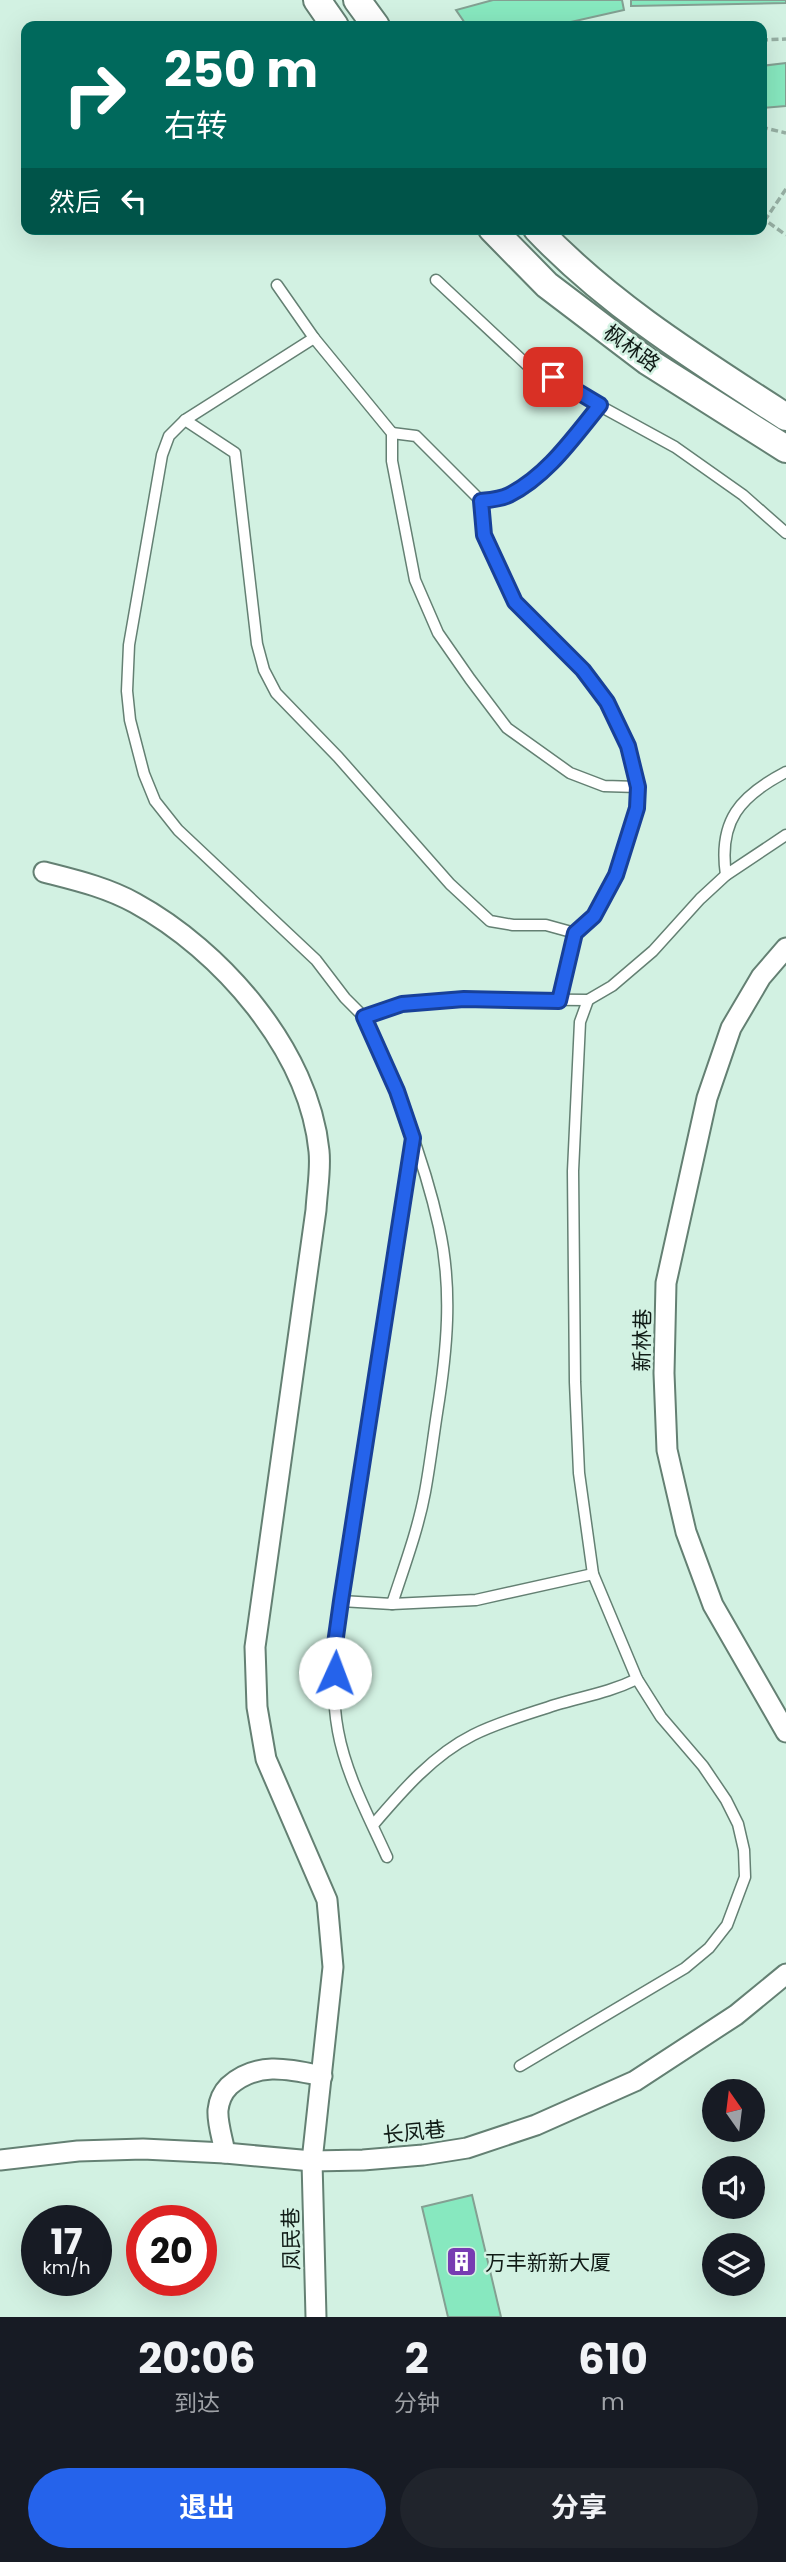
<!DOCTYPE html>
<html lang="zh">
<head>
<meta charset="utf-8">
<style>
	:root { --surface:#171b24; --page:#20242c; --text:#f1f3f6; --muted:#9ea1a6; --accent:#2563eb }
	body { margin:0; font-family:Poppins,"Noto Sans SC",sans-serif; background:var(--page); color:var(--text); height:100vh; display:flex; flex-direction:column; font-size:26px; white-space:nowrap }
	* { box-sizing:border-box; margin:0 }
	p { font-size:23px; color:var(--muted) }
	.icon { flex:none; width:38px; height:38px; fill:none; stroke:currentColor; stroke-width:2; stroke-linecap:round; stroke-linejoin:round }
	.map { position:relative; height:2317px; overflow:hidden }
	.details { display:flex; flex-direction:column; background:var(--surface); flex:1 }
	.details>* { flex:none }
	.guide { position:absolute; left:21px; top:21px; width:746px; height:214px; border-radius:14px; box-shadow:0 7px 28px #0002; background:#00695c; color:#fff; overflow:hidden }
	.needle { width:46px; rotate:346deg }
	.buttons { position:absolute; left:702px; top:2079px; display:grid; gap:14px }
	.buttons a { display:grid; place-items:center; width:63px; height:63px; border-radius:50%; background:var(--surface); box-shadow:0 7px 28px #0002; font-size:35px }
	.speed { position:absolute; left:21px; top:2205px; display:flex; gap:14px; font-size:35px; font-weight:700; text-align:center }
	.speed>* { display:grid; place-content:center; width:91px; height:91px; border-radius:50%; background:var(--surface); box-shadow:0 7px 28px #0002; line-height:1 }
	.speed small { font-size:18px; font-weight:400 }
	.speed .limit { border:10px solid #d22; background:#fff; color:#111 }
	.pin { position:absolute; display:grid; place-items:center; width:60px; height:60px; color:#fff; margin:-30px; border-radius:14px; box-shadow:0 4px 10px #0006 }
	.me { position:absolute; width:77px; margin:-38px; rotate:2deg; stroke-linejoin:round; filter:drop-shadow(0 0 5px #0008) }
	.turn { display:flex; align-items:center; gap:24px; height:147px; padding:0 28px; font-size:32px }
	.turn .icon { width:91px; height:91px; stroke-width:2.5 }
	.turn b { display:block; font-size:49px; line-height:60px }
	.then { display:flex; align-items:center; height:66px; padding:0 28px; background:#0003; gap:14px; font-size:26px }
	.eta { display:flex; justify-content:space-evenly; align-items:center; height:119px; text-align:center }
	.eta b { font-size:42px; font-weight:700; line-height:49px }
	.action { display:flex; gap:14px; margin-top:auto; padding:14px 28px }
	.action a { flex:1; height:80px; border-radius:42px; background:var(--accent); color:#fff; font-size:28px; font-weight:700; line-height:80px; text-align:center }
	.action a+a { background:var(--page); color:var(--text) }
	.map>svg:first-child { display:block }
	.building { fill:#87e8bf; stroke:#83a092; stroke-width:2 }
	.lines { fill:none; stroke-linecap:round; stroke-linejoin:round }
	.service-casing { stroke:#648073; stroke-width:13 }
	.minor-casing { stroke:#648073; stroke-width:23 }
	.secondary-casing { stroke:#648073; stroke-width:30 }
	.path { stroke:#96afa3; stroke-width:3.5; stroke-dasharray:7 3.5; stroke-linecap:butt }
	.service { stroke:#fff; stroke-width:10 }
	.minor { stroke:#fff; stroke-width:19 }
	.secondary { stroke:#fff; stroke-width:26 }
	.route-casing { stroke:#184099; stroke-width:18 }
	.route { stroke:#2563eb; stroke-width:12 }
	.labels { text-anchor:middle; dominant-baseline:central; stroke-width:5; stroke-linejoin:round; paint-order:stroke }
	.street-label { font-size:21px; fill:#101b16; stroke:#d2f1e2 }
	.poi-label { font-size:21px; fill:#101b16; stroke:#d2f1e2; text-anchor:start }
</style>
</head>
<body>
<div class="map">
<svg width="786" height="2317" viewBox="0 0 786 2317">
	<rect width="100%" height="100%" fill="#d2f1e2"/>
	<!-- building -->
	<g class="building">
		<path d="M493 0H622L624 10 553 26H467L456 10Z"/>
		<path d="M631 0H786V3L631 6Z"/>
		<path d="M786 63V106L761 108V66Z"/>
		<path d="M472 2195 501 2317H448L422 2207Z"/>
	</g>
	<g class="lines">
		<defs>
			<g id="service">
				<path d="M436 280 540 377H553L600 406"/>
				<path d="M277 285 314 338 392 433V461L415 580 438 633 470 679 507 728 570 773 604 786 638 787"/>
				<path d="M314 338 185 420 169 436 162 455 129 645 127 691 130 720 144 774 155 801 178 830 316 960 345 998 364 1017"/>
				<path d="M185 420 235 453 257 644 264 670 276 693 338 757 450 884 490 921 513 925H546L575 933"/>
				<path d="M392 433 416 436 481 501"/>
				<path d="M726 875C718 821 740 796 786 772"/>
				<path d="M559 1001 575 933 594 916 616 875 637 809 638 787 627 746 607 702 583 670 515 602 484 535 481 501C490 500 500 499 508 496 547 478 574 438 600 406L675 447 743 495 786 533"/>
				<path d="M341 1601 413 1142"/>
				<path d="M392 1604 476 1600 593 1574"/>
				<path d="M373 1825C402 1791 433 1755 473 1735 499 1722 528 1714 555 1705 585 1696 608 1693 637 1679"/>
				<path d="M387 1857C369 1817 346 1775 338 1731 330 1688 335 1643 341 1601L392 1604C404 1567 418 1530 425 1492 430 1465 433 1439 437 1413 447 1351 453 1289 439 1227 423 1154 394 1085 364 1017L402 1004 464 999 588 1000 612 986 653 951 700 899 726 875 786 835"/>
				<path d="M520 2066 685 1968 709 1948 727 1925 745 1877 744 1850 738 1824 726 1800 703 1766 661 1717 637 1679 593 1574 579 1473 575 1382 573 1171 580 1022 588 1000"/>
			</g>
			<g id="minor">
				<path d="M44 872C75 880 106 887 135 903 221 950 309 1050 319 1151 321 1170 317 1191 316 1210L255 1647 257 1707 266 1759 327 1900 333 1967 312 2161 316 2317"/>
				<path d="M786 948 761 977 731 1028 707 1098 666 1283 664 1373 667 1450 686 1532 713 1605 786 1732"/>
				<path d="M225 2153C223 2140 217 2123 218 2110 219 2101 223 2092 229 2086 257 2061 289 2069 322 2076"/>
				<path d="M0 2160 78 2151 143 2149 225 2153 312 2161 363 2160 423 2155 467 2148 536 2125 635 2081 736 2015 786 1974"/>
			</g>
			<g id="secondary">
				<path d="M317 0 335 26"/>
				<path d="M357 0 376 26"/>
				<path d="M492 229 547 285 647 361 786 449"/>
				<path d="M537 229C609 305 698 360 786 417"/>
			</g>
		</defs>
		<!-- service casing -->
		<use href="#service" class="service-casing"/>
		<!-- minor casing -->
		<use href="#minor" class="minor-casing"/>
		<!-- secondary casing -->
		<use href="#secondary" class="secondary-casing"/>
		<!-- path -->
		<g class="path">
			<path d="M761 40 786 39"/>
			<path d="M761 127 786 133"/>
			<path d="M786 189 765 220 786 235"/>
		</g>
		<!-- service -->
		<use href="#service" class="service"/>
		<!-- minor -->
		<use href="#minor" class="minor"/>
		<!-- secondary -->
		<use href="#secondary" class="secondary"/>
	</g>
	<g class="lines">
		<defs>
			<path id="route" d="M335 1673 334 1651 341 1601 413 1138 397 1091 364 1017 402 1004 464 999 559 1001 575 933 594 916 616 875 637 808 638 787 628 746 607 702 583 670 515 602 484 535 481 501C490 500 501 499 509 495 547 476 573 438 600 405L553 377"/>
		</defs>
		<!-- route casing -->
		<use href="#route" class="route-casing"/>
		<!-- route -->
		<use href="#route" class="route"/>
	</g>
	<!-- icons -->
	<defs>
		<symbol id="building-square" viewBox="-11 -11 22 22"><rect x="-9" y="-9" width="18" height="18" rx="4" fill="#773cb2" stroke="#d2f1e2"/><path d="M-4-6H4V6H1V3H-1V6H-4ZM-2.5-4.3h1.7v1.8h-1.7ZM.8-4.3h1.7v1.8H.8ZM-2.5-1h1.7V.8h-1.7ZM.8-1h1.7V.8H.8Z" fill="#fff"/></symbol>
	</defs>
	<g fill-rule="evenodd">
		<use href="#building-square" x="444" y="2244" width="35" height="35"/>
	</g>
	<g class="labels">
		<!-- street labels -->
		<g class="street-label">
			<text transform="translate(632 348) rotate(36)">枫林路</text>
			<text transform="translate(642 1340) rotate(-89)">新林巷</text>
			<text transform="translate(414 2132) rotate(-6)">长凤巷</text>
			<text transform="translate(291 2239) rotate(-91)">凤民巷</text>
		</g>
		<!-- poi labels -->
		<g class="poi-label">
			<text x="485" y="2262">万丰新新大厦</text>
		</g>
	</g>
</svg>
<div class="buttons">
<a><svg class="needle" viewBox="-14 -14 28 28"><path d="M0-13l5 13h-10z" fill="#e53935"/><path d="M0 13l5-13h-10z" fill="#9ea1a6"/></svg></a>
<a><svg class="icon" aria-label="sound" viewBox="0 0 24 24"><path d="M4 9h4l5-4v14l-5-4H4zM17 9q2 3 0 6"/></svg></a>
<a><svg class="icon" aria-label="layers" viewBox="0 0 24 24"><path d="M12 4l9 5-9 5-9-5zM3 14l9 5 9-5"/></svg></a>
</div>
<div class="speed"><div>17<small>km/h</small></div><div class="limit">20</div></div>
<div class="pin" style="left:553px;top:377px;background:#d93025"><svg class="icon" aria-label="arrive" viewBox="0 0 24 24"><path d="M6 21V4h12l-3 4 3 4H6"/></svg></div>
<svg class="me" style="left:335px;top:1673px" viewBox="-20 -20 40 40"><circle r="19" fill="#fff"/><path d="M0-13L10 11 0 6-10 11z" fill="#2563eb"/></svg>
<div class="guide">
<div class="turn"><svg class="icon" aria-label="right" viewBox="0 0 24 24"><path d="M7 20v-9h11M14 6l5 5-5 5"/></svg><div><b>250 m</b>右转</div></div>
<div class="then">然后<svg class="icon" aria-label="left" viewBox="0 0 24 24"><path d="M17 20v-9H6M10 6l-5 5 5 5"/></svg></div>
</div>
</div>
<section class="details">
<div class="eta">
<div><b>20:06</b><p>到达</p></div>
<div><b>2</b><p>分钟</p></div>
<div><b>610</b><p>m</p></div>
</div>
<div class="action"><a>退出</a><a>分享</a></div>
</section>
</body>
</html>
